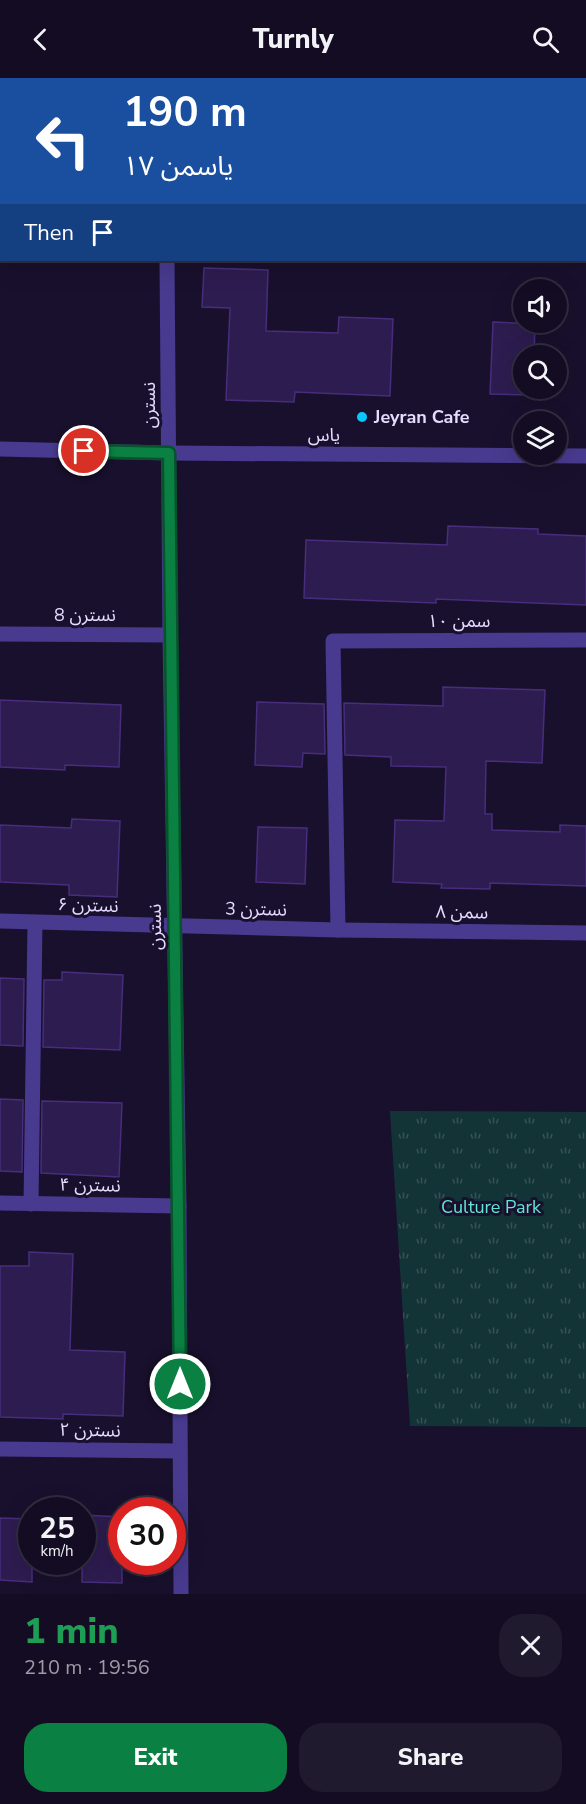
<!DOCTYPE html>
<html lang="en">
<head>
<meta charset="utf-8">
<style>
	:root { --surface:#130c22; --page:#201a2f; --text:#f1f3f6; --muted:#9d9ba5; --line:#322c40; --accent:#0b8043 }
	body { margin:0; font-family:"Nunito Sans","Noto Sans Arabic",sans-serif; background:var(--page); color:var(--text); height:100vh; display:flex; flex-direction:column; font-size:22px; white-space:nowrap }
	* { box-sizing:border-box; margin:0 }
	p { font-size:20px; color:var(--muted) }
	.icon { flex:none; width:33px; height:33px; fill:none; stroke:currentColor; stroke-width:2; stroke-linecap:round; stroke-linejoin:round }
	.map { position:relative; height:1516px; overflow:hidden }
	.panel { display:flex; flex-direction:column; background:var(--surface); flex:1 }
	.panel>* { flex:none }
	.top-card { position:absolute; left:0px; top:0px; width:586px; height:183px; box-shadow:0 6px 24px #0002,0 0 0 2px var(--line); background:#1a4fa0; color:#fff; overflow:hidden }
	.buttons { position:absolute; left:513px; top:201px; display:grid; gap:12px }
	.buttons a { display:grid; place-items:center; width:54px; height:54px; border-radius:50%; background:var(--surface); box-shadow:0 6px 24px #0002,0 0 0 2px var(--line); font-size:30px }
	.speed { position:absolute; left:18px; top:1419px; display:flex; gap:12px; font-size:30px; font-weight:700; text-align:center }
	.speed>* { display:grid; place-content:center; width:78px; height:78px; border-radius:50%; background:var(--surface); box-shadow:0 6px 24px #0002,0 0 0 2px var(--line); line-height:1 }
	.speed small { font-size:15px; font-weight:400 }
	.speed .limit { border:9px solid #d22; background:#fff; color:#111 }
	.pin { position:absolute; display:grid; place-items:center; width:51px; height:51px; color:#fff; margin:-26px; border:3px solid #fff; border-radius:50%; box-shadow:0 2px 6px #0007 }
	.me { position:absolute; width:66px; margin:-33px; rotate:0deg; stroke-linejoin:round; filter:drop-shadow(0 0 4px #0008) }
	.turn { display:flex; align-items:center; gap:21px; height:126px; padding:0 24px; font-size:27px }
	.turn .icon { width:78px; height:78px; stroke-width:2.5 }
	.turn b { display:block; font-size:42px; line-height:51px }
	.then { display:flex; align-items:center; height:57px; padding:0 24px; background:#0003; gap:12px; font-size:22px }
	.round { display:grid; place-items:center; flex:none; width:63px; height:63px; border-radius:24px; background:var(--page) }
	.summary { display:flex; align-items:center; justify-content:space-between; height:102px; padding:0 24px }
	h1 { font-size:36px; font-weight:800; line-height:45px; color:#1e9e55 }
	.primary-button { display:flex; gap:12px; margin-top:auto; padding:12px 24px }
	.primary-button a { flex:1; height:69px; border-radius:24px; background:var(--accent); color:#fff; font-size:24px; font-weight:800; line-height:69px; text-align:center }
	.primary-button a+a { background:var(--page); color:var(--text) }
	header { display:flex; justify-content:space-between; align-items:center; height:78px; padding:0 24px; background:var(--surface); font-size:27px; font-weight:800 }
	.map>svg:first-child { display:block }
	.park { fill:url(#park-tufts) }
	.building { fill:#2d1c4f; stroke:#472d7c; stroke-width:1.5 }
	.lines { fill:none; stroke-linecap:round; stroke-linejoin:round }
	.minor { stroke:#483a8e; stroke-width:15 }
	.route-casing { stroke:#07532c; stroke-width:15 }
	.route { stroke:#0b8043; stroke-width:10 }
	.poi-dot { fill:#08c6ff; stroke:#19102d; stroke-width:2 }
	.labels { text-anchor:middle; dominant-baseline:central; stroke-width:6; stroke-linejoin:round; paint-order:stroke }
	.street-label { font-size:18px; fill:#e5dcff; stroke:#19102d }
	.poi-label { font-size:18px; font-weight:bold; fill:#e5dcff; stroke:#19102d; text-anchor:start }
	.park-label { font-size:18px; fill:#61e6d6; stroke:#19102d }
</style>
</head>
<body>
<header><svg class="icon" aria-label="back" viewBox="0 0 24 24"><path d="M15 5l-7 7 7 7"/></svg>Turnly<svg class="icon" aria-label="search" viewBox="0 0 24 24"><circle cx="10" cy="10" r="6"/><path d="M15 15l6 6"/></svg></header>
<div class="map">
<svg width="586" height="1516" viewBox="0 0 586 1516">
	<defs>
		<pattern id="park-tufts" width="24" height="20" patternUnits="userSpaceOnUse" patternTransform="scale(1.5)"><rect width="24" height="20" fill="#133437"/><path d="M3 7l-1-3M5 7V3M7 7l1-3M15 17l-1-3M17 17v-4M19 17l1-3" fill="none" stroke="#355155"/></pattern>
	</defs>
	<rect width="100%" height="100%" fill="#19102d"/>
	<!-- park -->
	<path class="park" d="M390 1033 586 1034V1349L410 1348Z"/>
	<!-- building -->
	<g class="building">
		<path d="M204 190 268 192 266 253 338 255 339 239 393 241 390 318 295 314 294 324 226 322 230 230 202 229Z"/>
		<path d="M493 244 535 246 534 278H524V310H533V317L490 316Z"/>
		<path d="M448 448 538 451V456L586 458V527L436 521V525L304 520 306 462 447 467Z"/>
		<path d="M443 609 545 612 542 685 486 683 485 736H492V752L560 754V747L586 748V808L490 805V811L441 810 442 806 393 804 395 742 444 743 446 689 391 688V679L345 677 344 625 443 628Z"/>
		<path d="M0 622 121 627 119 689 65 687V692L0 689Z"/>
		<path d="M257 624 324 626 325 676 303 675 302 689 255 687Z"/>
		<path d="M72 741 120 743 117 819 69 817V807L0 804V747L71 750Z"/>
		<path d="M258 749 307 750 305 806 256 804Z"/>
		<path d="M62 894 123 897 120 972 43 969 44 902H62Z"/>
		<path d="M0 900 24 901 23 968 0 967Z"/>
		<path d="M0 1021 23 1022 22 1094 0 1093Z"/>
		<path d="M42 1023 122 1025 119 1099 41 1095Z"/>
		<path d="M29 1174 73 1176 70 1272 125 1274 123 1338 63 1336V1341L0 1339V1188H29Z"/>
		<path d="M82 1437 122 1439V1505L82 1504Z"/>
		<path d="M0 1440 32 1441V1504L0 1502Z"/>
	</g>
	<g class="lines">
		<!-- minor -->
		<g class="minor">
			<path d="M166 0V2"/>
			<path d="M585 163H586"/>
			<path d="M167 182 170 557 179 1128 181 1516"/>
			<path d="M0 371 169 375 586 378"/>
			<path d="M0 556 170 557"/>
			<path d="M0 843 338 852 586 855"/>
			<path d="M338 852 333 563 586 562"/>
			<path d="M0 1125 179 1128"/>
			<path d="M31 1126 35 845"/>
			<path d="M0 1371 180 1373"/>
		</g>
	</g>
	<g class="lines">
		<defs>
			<path id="route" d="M84 373 169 375 180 1306"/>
		</defs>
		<!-- route casing -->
		<use href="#route" class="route-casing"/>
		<!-- route -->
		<use href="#route" class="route"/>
	</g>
	<!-- markers -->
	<circle class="poi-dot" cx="362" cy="339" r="6"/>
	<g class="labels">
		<!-- street labels -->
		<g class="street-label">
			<text transform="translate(149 327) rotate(-90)">نسترن</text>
			<text x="324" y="357">یاس</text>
			<text x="85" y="537">نسترن 8</text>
			<text x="459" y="543">سمن ۱۰</text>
			<text transform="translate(88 827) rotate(2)">نسترن ۶</text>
			<text transform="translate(256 831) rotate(1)">نسترن 3</text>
			<text transform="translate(462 834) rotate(1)">سمن ۸</text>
			<text transform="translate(155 849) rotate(-91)">نسترن</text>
			<text transform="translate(90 1107) rotate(1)">نسترن ۴</text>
			<text transform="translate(90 1352) rotate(1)">نسترن ۲</text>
		</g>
		<!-- poi labels -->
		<g class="poi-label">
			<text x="374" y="339">Jeyran Cafe</text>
		</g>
		<!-- park labels -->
		<g class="park-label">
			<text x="491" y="1129">Culture Park</text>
		</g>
	</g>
</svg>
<div class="buttons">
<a><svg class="icon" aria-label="sound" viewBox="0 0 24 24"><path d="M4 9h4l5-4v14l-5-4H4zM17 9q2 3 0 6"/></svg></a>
<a><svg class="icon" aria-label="search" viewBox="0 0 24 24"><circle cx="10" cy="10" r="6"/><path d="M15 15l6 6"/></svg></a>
<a><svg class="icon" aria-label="layers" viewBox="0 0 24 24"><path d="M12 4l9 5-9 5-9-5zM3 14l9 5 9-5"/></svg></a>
</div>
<div class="speed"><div>25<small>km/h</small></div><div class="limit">30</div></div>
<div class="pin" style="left:84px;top:373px;background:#d93025"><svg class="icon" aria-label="arrive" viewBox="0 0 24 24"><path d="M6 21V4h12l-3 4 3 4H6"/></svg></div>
<svg class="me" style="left:180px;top:1306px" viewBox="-20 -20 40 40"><circle r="17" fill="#0b8043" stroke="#fff" stroke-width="3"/><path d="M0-11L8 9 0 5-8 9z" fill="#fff"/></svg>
<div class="top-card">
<div class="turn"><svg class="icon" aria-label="left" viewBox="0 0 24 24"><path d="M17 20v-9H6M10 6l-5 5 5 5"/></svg><div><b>190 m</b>یاسمن ۱۷</div></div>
<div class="then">Then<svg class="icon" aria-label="arrive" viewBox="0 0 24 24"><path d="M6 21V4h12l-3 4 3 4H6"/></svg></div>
</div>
</div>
<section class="panel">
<div class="summary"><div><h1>1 min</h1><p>210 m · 19:56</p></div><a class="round"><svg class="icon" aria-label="close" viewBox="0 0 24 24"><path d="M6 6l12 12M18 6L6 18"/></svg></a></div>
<div class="primary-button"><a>Exit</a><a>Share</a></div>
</section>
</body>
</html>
